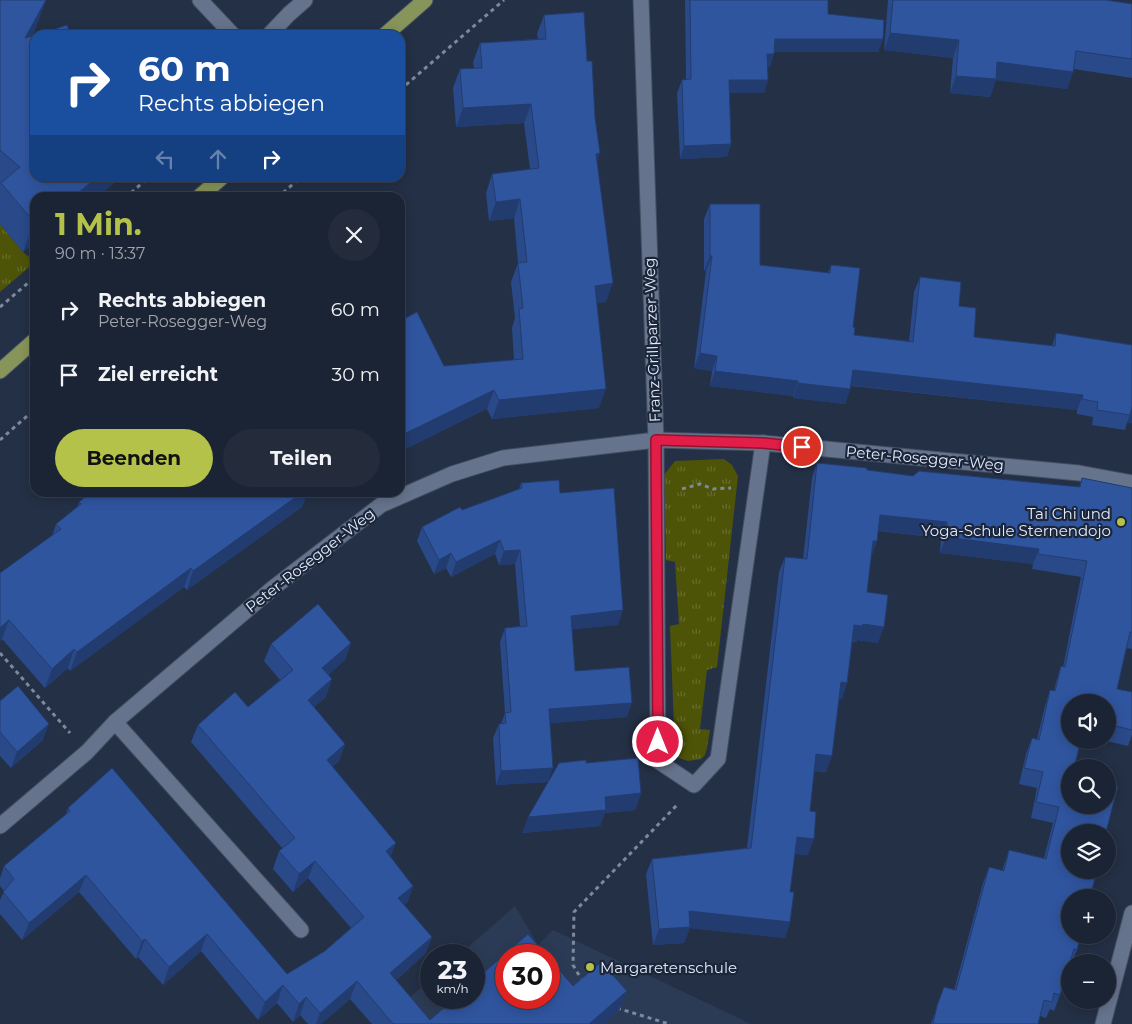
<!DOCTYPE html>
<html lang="de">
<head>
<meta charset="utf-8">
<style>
	:root { --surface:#1b2434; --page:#242c3c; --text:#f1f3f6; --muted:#a0a4ac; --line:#39414f; --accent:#b4c24a }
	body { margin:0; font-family:Montserrat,sans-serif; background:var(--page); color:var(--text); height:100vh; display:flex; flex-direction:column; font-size:19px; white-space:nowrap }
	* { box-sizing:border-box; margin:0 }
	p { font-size:16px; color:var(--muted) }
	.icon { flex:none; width:28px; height:28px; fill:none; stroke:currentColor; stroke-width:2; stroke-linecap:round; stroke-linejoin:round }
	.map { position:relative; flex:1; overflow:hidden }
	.side { position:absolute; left:30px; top:192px; width:375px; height:305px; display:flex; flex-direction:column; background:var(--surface); border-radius:15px; box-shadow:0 2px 12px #0003,0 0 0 1px var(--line) }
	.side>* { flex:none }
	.banner { position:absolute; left:30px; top:30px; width:375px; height:152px; border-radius:15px; box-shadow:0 2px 12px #0003,0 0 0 1px var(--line); background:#1a4fa0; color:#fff; overflow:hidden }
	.buttons { position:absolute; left:1061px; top:694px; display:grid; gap:10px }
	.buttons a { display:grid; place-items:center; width:55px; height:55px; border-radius:50%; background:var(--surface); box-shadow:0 2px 12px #0003,0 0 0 1px var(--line); font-size:25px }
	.speed { position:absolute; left:420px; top:944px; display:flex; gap:10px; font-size:25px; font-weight:700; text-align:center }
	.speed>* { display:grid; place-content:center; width:65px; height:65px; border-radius:50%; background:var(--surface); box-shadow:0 2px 12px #0003,0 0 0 1px var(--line); line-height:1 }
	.speed small { font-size:12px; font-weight:400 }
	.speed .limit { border:8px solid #d22; background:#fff; color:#111 }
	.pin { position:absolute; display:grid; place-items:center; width:42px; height:42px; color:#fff; margin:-21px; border:2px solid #fff; border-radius:50%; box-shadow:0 1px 5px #0007 }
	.me { position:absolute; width:55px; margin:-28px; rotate:0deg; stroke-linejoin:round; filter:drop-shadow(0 0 4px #0008) }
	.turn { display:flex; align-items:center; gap:18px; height:105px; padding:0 25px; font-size:22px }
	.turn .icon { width:65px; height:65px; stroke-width:2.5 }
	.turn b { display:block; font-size:35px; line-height:42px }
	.lanes { display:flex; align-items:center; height:48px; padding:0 25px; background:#0003; justify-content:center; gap:25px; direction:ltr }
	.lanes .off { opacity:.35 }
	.round { display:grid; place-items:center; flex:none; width:52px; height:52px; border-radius:26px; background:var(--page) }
	.overview { display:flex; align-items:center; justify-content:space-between; height:85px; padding:0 25px }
	h1 { font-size:30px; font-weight:700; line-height:38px; color:var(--accent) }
	.cta { display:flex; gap:10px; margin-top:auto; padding:10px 25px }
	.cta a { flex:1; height:58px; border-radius:30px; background:var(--accent); color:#111; font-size:20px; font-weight:700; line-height:58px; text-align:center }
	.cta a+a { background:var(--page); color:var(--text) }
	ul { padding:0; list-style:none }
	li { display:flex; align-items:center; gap:15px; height:65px; padding:0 25px }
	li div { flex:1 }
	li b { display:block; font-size:19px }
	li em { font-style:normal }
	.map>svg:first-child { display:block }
	.built { fill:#2c3b55; fill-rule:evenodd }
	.grass { fill:url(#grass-tufts) }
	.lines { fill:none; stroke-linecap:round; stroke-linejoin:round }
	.minor-casing { stroke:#444e61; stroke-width:17 }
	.major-casing { stroke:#444e61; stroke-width:17 }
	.path { stroke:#7e899b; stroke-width:3; stroke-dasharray:4 4; stroke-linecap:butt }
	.minor { stroke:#65738c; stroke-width:15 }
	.major { stroke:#87955a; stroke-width:15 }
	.wall { fill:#294989 }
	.shaded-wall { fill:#223c6f }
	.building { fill:#30559f; stroke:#223c6f }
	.route-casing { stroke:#92132f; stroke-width:12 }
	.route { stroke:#e11d48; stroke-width:9 }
	.poi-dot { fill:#b4c24a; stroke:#1b263b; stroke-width:2 }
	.labels { text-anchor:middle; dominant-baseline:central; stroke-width:4.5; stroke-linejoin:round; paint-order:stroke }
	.street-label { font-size:15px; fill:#e2eaf9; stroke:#1b263b }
	.poi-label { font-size:15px; fill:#e2eaf9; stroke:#1b263b; text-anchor:end }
</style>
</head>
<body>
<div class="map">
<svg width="1132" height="1024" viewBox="0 0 1132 1024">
	<defs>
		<pattern id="grass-tufts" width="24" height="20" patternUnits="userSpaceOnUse" patternTransform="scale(1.25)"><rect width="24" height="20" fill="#4d5408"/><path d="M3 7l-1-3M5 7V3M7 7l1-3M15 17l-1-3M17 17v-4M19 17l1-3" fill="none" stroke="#666d2d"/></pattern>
	</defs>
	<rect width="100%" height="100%" fill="#243046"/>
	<!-- built -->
	<path class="built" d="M515 906 538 945 553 930 751 1024H379L431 979V998H474V955H459ZM506 955H549V998H506Z"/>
	<!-- grass -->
	<g class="grass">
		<path d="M0 224 23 252 35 262 0 292Z"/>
		<path d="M724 459 732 465 738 476 717 667 707 670 700 729 710 730 707 748 705 755 701 759 688 761 679 758 675 750 670 626 679 624 675 562 666 560 664 475 675 461Z"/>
	</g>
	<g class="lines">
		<defs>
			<g id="minor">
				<path d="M200 0 233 35"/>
				<path d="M641 0 656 440 658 761 694 785 718 759 763 443"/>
				<path d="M269 35 289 14 305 0"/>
				<path d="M115 722 301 930"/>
				<path d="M0 826 87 752 115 722 273 588 381 505 452 474 503 458 656 440 763 443 1079 473 1132 483"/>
				<path d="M1103 1024 1132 913"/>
			</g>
			<g id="major">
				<path d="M385 35 425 0"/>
				<path d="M198 198 221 178"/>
				<path d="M0 371 35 340"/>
			</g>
		</defs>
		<!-- minor casing -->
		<use href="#minor" class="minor-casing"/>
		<!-- major casing -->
		<use href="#major" class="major-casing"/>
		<!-- path -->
		<g class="path">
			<path d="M400 90 504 0"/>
			<path d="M125 198 148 178"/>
			<path d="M277 198 300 178"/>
			<path d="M0 307 35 277"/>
			<path d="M0 440 35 409"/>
			<path d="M682 489 700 484 713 489 731 488"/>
			<path d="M0 653 70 733"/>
			<path d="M583 982 573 965 574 912 677 805"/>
			<path d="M617 1008 669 1024"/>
		</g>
		<!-- minor -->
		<use href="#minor" class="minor"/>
		<!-- major -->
		<use href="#major" class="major"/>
	</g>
	<!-- wall -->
	<g class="wall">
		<path d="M0 0 35 30 32 36 35 178H120L96 198H35V242L23 252 0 224Z"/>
		<path d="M685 0H828V14L883 39 878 52H774L770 67H768V80L764 93H729L731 144 727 157 680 159 677 93 682 80H686Z"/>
		<path d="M888 0H1106L1132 4V78L1074 69 1067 89 996 80 990 97 950 93 953 58 884 50Z"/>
		<path d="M544 15 587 61 597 161 606 302 597 303 599 408 492 419 487 409 444 366 514 360 512 328 515 318 511 282 518 263 514 218 489 221 486 193 492 174 530 169 524 123 456 127 453 88 460 69 474 68 473 62 480 43 538 39 537 34Z"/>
		<path d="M710 204 760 265 828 273 831 265 853 327 854 335 909 341 914 292 920 277 959 306 974 337 1052 346 1056 333 1132 345V423H1127L1125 430 1092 425 1093 417 1077 414V410L851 386 845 404 793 398V396L710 386 712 371 694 368 706 271H704V219Z"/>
		<path d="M817 463 913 476 1079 487 1082 478 1132 488V649L1126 648 1117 689 1132 692V735L1128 746 1102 740H1108V702H1070V768L1077 950 1072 962H1070V966L1069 965 1060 995 1054 1011 1050 1009 1046 1018 1040 1016 1038 1024H931L944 987 954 990 983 883 989 867 1002 871 1009 850 1044 858 1053 823 1031 818 1037 788 1019 784 1026 754 1032 738 1037 739 1045 706 1050 690 1054 691 1056 682 1061 666 1063 667 1081 577 1032 569 1033 564 940 553 941 538 878 531 877 541 871 557 867 592 878 643 857 640V642H852L847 683 842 699 839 698 826 772 814 771 810 811 808 855 795 854 790 892V922L785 938 690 928 684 943 653 945 646 874 652 859 747 848 779 572 785 557 803 559 812 478Z"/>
		<path d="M521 483 560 493 618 625 572 629 575 671 627 717 550 723 549 780 586 763 641 793 635 810 605 813 600 826 522 833 548 782 496 785 493 738 499 724H501L505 713 500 642 505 628 520 626 515 564 499 565 495 554 451 577 446 568 434 574 417 541 422 527 462 510 519 489Z"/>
		<path d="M306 496 302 507 187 590 184 587 70 671 68 668 45 688 2 639 0 641V573L52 536 56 524 77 508 79 502Z"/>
		<path d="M351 643 345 660 328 675 326 697 314 707 345 744 339 761 332 767 391 857 413 886 407 903 404 905 432 937 425 954 396 980 430 1020 573 986 620 1009 603 1024H372L350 999 321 1024H308L300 1015 293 1022 277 1003 258 1020 201 951 163 985 138 957 136 959 79 892 22 940 0 914V900L4 891 0 886V878L4 866 66 814 68 808 287 974 325 951 351 928 308 878 293 892 273 869 279 851 283 849 191 742 198 725 248 707 280 680 264 661 271 644Z"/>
		<path d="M0 701 43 740 11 768 0 756Z"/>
	</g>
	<!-- shaded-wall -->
	<g class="shaded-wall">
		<path d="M46 0 35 30 15 68 25 38Z"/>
		<path d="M890 33 959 40 953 58 884 50Z"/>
		<path d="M775 39H883L878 52H770Z"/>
		<path d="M767 54H774L770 67H763Z"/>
		<path d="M997 62 1073 72 1067 89 996 80 990 97 950 93 956 76Z"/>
		<path d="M729 80H768L764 93H724Z"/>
		<path d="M531 104 524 123 456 127 463 108Z"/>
		<path d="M731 144 727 157 680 159 684 146Z"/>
		<path d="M600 153 593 172 596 154Z"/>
		<path d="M96 178H120L96 198H72Z"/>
		<path d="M520 199 514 218 489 221 496 202Z"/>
		<path d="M34 222H35V242L23 252Z"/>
		<path d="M710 256H712L706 271H704Z"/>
		<path d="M613 283 606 302 588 305 595 286Z"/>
		<path d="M700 353 717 356 712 371 694 368Z"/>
		<path d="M853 370 1083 395 1077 410 847 385Z"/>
		<path d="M715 371 798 381 793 396 710 386Z"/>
		<path d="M798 383 850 389 845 404 793 398Z"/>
		<path d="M606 389 599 408 492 419 499 400Z"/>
		<path d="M494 390 487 409 400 452V436Z"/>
		<path d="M1132 407V423H1127Z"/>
		<path d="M300 492H313L306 496 302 507 187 590 193 571Z"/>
		<path d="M880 515 947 522 941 538 874 530Z"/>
		<path d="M946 537 1039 549 1033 564 940 553Z"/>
		<path d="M500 540 495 554 451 577 456 562Z"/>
		<path d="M873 541H877L871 557Z"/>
		<path d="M520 550 515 564 499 565 504 551Z"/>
		<path d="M451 553 446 568 434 574 439 560Z"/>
		<path d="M191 568 184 587 70 671 77 652Z"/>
		<path d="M623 610 618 625 566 630 571 616Z"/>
		<path d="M9 620 2 639 0 641V628Z"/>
		<path d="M863 624 884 627 878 643 857 640V642L848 641 854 625Z"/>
		<path d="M351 643 345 660 316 685 322 668Z"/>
		<path d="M74 649 68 668 45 688 52 669Z"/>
		<path d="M332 679 326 697 302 717 308 700Z"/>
		<path d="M841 682 847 683 842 699 835 698Z"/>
		<path d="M632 703 627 717 544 724 549 709Z"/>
		<path d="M49 724 43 740 11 768 17 752Z"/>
		<path d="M345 744 339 761 320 778 327 760Z"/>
		<path d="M816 754 832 756 826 772 810 770Z"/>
		<path d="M553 768 548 782 496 785 501 771Z"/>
		<path d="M641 793 635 810 605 813 600 826 522 833 528 817 605 797Z"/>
		<path d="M797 837 814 839 808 855 791 853Z"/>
		<path d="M396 843 389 861 386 851Z"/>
		<path d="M315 861 308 878 293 892 299 874Z"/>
		<path d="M86 875 79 892 22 940 29 923Z"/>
		<path d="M413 886 407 903 392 916 398 898Z"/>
		<path d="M689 911 790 922 785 938 690 928 684 943 653 945 659 929Z"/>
		<path d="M207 934 201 951 163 985 169 967Z"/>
		<path d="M432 937 425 954 384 990 390 973Z"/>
		<path d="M145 939 138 957 136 959 142 941Z"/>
		<path d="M357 981 350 999 321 1024H316L320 1013Z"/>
		<path d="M283 985 277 1003 258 1020 265 1002Z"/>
		<path d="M627 991 620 1009 603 1024H589Z"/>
		<path d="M306 997 300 1015 293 1022 299 1004Z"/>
	</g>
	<!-- building -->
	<g class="building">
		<path d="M0 0H46L25 38 35 35V178H96L72 198H35V222H34L1 183 20 167 0 150Z"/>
		<path d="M690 0H828V14L884 20 883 39H775L774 54H767L768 80H729L731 144 684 146 682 80 691 79Z"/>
		<path d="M893 0H1106L1132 4V59L1076 51 1073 72 997 62 996 79 956 76 959 40 890 33Z"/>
		<path d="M584 12 587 61H592L595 118 600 153 596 154 613 283 595 286 606 389 499 400 494 390 400 436V321L417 312 444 366 523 359 519 309 523 308 518 263 527 262 520 199 496 202 492 174 539 168 531 104 463 108 460 69 482 68 480 43 546 39 544 15Z"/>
		<path d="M67 25 71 35H36Z"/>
		<path d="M710 204H760V265L830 273 831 265 860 268 853 327 855 328 854 335 913 342 920 277 961 282 959 306 976 308 974 337 1055 346 1056 333 1132 345V407L1130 415 1097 410 1098 402 1082 399 1083 395 853 370 850 389 798 383V381L715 371 717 356 700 353 712 256H710Z"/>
		<path d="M817 463 867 468V470L913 476 919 471 1080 487 1082 478 1132 488V632H1130L1117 689 1132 692V730L1108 724V702H1070V740H1081L1074 768H1070V805H1108V784L1118 786 1106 832H1070V870H1097L1090 898H1070V935H1081L1077 950 1074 949 1060 995 1054 993 1052 1002 1044 1000 1038 1024H933L937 1006 944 987 956 990 989 867 1004 871 1009 850 1046 859 1059 807 1036 802 1043 772 1024 768 1032 738 1039 740 1050 690 1055 691 1061 666 1065 667 1087 561 1038 554 1039 549 946 537 947 522 880 515 877 541H873L867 592 888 595 884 627 863 624 862 626 854 625 847 683 841 682 832 756 816 754 810 811 816 812 814 839 797 837 790 892H794L790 922 689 911 690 927 659 929 652 859 751 848 785 557 807 559Z"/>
		<path d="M559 480 560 493 614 488 623 610 571 616 575 671 629 667 632 703 549 709 553 768 501 771 499 724 506 723 505 713 511 712 505 628 527 626 520 550 504 551 500 540 456 562 451 553 439 560 422 527 460 507 462 510 522 488 521 483Z"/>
		<path d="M91 492H303L193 571 191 568 77 652 74 649 52 669 9 620 0 628V573L61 529 56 524 81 504 79 502Z"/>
		<path d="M318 604 351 643 322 668 332 679 308 700 345 744 327 760 396 843 386 851 413 886 398 898 432 937 390 973 430 1020 455 998H474V981L528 934 546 955H506V998H549V958L573 986 601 962 627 991 589 1024H393L357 981 320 1013 306 997 299 1004 283 985 265 1002 207 934 169 967 145 939 142 941 86 875 29 923 3 892 14 879 4 866 70 811 68 808 112 768 287 974 325 951 364 917 315 861 299 874 279 851 295 838 198 725 235 692 248 707 293 670 271 644Z"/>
		<path d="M18 686 49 724 17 752 0 732V701Z"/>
		<path d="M638 758 641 793 605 797 606 810 528 817 559 763 586 760V763Z"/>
	</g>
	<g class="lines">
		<defs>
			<path id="route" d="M658 742 656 440 763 443 802 447"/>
		</defs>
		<!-- route casing -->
		<use href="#route" class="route-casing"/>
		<!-- route -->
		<use href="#route" class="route"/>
	</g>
	<!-- markers -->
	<g class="poi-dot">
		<circle cx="1121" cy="522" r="5"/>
		<circle cx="590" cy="967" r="5"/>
	</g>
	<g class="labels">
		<!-- street labels -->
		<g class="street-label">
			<text transform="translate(652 340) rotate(-92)">Franz-Grillparzer-Weg</text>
			<text transform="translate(925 458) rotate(5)">Peter-Rosegger-Weg</text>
			<text transform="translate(310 560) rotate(-38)">Peter-Rosegger-Weg</text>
		</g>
		<!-- poi labels -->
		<g class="poi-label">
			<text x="1111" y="513">Tai Chi und<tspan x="1111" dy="17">Yoga-Schule Sternendojo</tspan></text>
			<text x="600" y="967" text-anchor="start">Margaretenschule</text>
		</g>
	</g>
</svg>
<div class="buttons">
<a><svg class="icon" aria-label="sound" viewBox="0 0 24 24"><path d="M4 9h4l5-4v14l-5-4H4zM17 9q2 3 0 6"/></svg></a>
<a><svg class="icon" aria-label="search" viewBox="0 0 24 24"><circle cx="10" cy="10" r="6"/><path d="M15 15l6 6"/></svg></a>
<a><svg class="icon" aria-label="layers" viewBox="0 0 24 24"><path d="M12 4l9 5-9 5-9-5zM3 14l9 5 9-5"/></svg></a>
<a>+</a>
<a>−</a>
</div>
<div class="speed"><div>23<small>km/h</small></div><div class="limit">30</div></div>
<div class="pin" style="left:802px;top:447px;background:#d93025"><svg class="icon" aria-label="arrive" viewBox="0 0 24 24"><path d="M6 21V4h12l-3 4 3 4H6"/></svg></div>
<svg class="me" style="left:658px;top:742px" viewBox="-20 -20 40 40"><circle r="17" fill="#e11d48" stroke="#fff" stroke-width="3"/><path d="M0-11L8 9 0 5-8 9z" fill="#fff"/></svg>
<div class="banner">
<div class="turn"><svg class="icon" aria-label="right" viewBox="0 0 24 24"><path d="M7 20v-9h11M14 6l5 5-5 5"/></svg><div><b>60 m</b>Rechts abbiegen</div></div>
<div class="lanes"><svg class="icon off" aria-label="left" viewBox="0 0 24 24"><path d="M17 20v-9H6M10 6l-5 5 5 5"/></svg><svg class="icon off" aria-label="ahead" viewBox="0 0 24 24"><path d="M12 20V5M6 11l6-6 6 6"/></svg><svg class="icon" aria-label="right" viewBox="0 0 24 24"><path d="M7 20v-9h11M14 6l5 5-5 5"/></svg></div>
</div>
<section class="side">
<div class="overview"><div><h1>1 Min.</h1><p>90 m · 13:37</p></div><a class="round"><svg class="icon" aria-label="close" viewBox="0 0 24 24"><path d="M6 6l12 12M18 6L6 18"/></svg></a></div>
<ul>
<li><svg class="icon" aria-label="right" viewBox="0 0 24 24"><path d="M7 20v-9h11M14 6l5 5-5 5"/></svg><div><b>Rechts abbiegen</b><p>Peter-Rosegger-Weg</p></div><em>60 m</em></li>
<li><svg class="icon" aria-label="arrive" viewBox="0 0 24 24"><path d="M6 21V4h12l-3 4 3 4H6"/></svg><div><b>Ziel erreicht</b></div><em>30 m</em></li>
</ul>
<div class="cta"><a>Beenden</a><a>Teilen</a></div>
</section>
</div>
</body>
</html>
